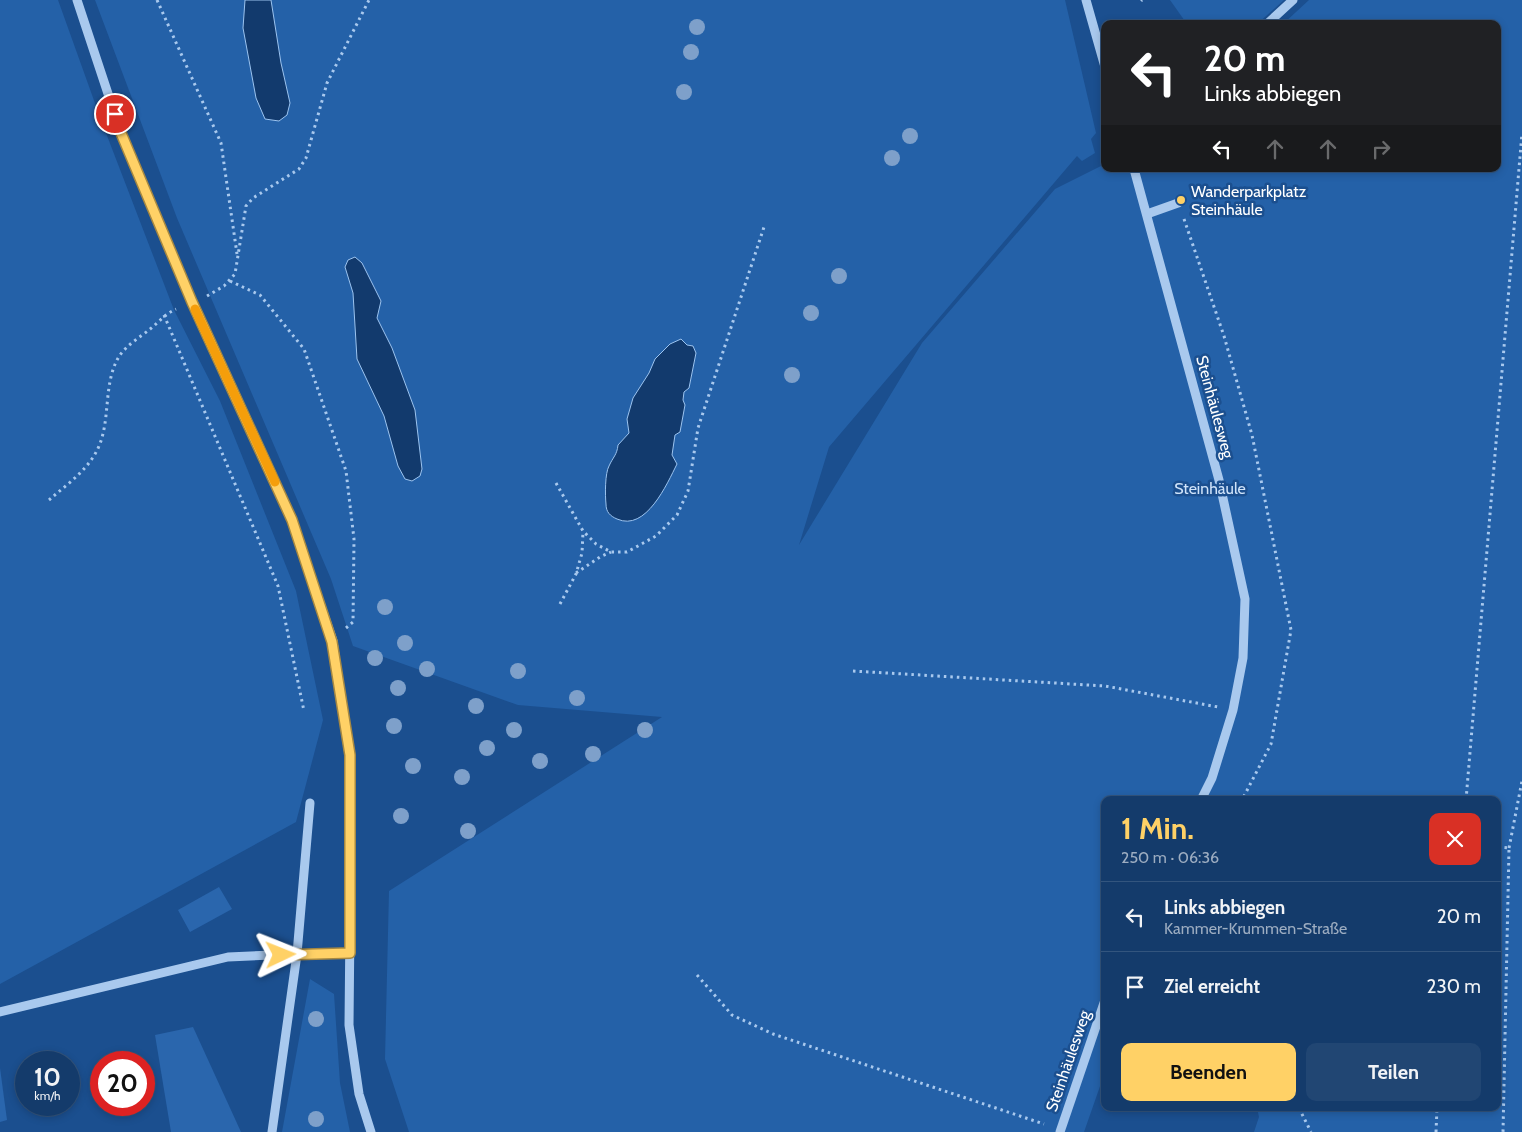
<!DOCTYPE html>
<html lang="de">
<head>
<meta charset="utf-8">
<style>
	:root { --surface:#143b6b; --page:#214673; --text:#f1f3f6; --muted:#9dadc1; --line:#33557e; --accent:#ffd166 }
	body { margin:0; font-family:Cabin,sans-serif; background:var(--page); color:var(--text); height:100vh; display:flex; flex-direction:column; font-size:19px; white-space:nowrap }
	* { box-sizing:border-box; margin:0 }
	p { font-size:16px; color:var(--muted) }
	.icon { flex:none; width:28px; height:28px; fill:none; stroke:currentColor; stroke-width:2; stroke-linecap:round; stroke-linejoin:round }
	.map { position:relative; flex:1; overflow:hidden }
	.details { position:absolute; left:1101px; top:796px; width:400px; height:315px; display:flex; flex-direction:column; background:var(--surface); border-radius:10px; box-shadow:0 2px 8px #0003,0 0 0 1px var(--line) }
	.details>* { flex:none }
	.guide { position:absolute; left:1101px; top:20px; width:400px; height:152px; border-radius:10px; box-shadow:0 2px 8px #0003,0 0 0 1px var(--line); background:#202124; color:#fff; overflow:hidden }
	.speed { position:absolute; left:15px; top:1051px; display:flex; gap:10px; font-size:25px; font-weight:700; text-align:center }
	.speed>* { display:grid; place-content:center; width:65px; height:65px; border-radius:50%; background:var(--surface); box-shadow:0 2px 8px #0003,0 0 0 1px var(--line); line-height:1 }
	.speed small { font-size:12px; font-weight:400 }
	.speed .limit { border:8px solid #d22; background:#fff; color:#111 }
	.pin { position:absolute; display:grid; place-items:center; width:42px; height:42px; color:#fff; margin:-21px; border:2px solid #fff; border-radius:50%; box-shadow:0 1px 5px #0007 }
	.me { position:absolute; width:55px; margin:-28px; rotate:88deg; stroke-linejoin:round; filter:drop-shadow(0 0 4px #0008) }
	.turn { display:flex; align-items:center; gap:18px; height:105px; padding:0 20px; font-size:22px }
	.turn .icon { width:65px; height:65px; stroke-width:2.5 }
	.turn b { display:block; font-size:35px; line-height:42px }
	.lanes { display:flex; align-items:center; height:48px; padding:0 20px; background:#0003; justify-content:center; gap:25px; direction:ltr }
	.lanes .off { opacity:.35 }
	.round { display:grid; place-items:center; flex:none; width:52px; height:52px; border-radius:10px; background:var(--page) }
	.summary { display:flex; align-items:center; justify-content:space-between; height:85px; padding:0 20px }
	h1 { font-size:30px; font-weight:700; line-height:38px; color:var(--accent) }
	.button { display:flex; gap:10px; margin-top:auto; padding:10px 20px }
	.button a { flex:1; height:58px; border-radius:10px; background:var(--accent); color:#111; font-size:20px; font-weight:700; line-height:58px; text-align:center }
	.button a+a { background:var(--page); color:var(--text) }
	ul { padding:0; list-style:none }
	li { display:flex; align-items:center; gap:15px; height:70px; padding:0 20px; border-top:1px solid var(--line) }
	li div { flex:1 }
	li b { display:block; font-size:19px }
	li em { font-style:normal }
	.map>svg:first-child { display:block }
	.green { fill:#2461a8 }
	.water { fill:#123a6d; stroke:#9cc4f0 }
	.building { fill:#2a66ad }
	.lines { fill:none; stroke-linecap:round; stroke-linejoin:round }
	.path { stroke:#a9c9ee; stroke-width:3; stroke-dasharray:2.5 4; stroke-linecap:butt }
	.minor { stroke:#a9c9ee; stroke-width:9 }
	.tree { fill:#7ea0ca }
	.route-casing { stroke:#a68842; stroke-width:12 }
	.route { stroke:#ffd166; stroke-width:9 }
	.slow { stroke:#f59e0b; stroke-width:9 }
	.poi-dot { fill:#ffd166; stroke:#1b4f8f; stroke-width:2 }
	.labels { text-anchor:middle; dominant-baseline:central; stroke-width:5; stroke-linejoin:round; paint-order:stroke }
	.poi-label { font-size:16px; fill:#fff; stroke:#1b4f8f; text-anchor:start }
	.street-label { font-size:16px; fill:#fff; stroke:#1b4f8f }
	.park-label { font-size:16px; fill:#cfe3fa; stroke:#1b4f8f }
</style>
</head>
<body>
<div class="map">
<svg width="1522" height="1132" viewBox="0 0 1522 1132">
	<rect width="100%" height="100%" fill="#1b4f8f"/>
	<!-- green -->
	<g class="green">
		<path d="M0 0H58L101 120 174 310 220 401 296 591 323 720 296 822 0 984Z"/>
		<path d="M95 0H1065L1096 133 1091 139 1095 153 1082 161 1077 156 829 447 799 545 922 343 1055 189 1105 164V169H1498V24H1283L1309 0H1522V1132H1254L1259 1117 1257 1108H1498V800H1105V1072L1084 1132H409L385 1059 389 891 662 717 518 705 353 646 331 579 177 218Z"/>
		<path d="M1170 0H1284L1257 24H1187Z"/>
		<path d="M310 979 334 994 340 1083 350 1132H282Z"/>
	</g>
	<!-- water -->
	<g class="water">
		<path d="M245 0H271L281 63 290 103 287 115 279 121 265 119 256 98 243 28Z"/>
		<path d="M355 257 362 263 381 301 377 318 392 348 415 410 422 469 420 476 412 481 405 479 398 466 384 416 357 359 353 293 345 267 348 260Z"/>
		<path d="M681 339 687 345 693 346 696 353 689 388 684 392 683 400 685 405 680 432 675 435 672 455 677 464C667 484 646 532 617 519 610 516 606 512 606 504 605 495 605 473 609 466 613 457 617 455 618 445L629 433 627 419 633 398 649 373 655 359 670 344Z"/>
	</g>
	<!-- building -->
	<g class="building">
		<path d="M219 887 232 909 190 932 178 910Z"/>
		<path d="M193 1027 241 1132H171L155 1035Z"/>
		<path d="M0 1068 7 1120 0 1122Z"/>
	</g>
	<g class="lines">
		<!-- path -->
		<g class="path">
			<path d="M157 0 221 143 237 254"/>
			<path d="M1141 1 1142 0"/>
			<path d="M1184 219 1224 336 1252 435 1291 630 1271 744 1242 800"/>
			<path d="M230 281 260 295 304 349 346 471 354 539 353 622 346 628"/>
			<path d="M207 296 224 286 235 274 246 206 253 198 299 169 306 158 327 83 369 0"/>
			<path d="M164 315 278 586 304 711"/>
			<path d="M556 483 583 531 596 544 611 552H627L656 536 677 515 688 491 698 428 764 227"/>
			<path d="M49 500C65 486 84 473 95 454 113 424 101 384 120 355 127 345 140 337 149 330 159 322 165 314 176 309"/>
			<path d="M576 573 600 557 611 552"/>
			<path d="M560 604 576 574 582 553 583 532"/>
			<path d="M853 671 1105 686 1218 707"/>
			<path d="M1466 800 1522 133"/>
			<path d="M1498 847 1509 848 1503 1132"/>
			<path d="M1509 848 1522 781"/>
			<path d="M697 975 732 1015 773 1034 1044 1124"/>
			<path d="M1299 1108 1311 1132"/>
			<path d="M1436 1132 1437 1108"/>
		</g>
		<!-- minor -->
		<g class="minor">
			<path d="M77 0 121 133 192 302 292 520 333 641 349 755 351 823 349 1025 359 1094 371 1132"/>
			<path d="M1086 0 1105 67"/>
			<path d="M1267 24 1293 0"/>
			<path d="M1134 169 1219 480 1245 599 1243 658 1233 710 1212 778 1201 800"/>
			<path d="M1147 214 1178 203"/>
			<path d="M0 1012 228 957 297 954 310 803"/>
			<path d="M272 1132 297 954 350 953"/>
			<path d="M1060 1132 1105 1000"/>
		</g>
	</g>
	<!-- trees -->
	<g class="tree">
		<circle cx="697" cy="27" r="8"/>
		<circle cx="691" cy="52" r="8"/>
		<circle cx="684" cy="92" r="8"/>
		<circle cx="910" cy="136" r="8"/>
		<circle cx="892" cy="158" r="8"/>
		<circle cx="839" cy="276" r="8"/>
		<circle cx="811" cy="313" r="8"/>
		<circle cx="792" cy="375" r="8"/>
		<circle cx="385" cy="607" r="8"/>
		<circle cx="405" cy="643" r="8"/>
		<circle cx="375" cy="658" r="8"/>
		<circle cx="427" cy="669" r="8"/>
		<circle cx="518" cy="671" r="8"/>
		<circle cx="398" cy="688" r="8"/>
		<circle cx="577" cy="698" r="8"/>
		<circle cx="476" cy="706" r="8"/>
		<circle cx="394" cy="726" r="8"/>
		<circle cx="514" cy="730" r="8"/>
		<circle cx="645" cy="730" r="8"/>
		<circle cx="487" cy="748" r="8"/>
		<circle cx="593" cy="754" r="8"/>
		<circle cx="540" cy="761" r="8"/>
		<circle cx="413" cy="766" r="8"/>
		<circle cx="462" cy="777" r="8"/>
		<circle cx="401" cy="816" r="8"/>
		<circle cx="468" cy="831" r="8"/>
		<circle cx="316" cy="1019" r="8"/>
		<circle cx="316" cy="1119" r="8"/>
	</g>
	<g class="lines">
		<defs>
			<path id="route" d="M115 114 121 133 192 302 292 520 332 642 350 755V953L281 955"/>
		</defs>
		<!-- route casing -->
		<use href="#route" class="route-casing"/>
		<!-- route -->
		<use href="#route" class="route"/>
		<!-- slow -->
		<path class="slow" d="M195 309 275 482"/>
	</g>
	<!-- markers -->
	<circle class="poi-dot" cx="1181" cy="200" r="5"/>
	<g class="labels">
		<!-- poi labels -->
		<g class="poi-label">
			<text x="1191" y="191">Wanderparkplatz<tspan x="1191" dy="18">Steinhäule</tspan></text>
		</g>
		<!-- street labels -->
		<g class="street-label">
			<text transform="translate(1215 407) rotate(75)">Steinhäulesweg</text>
			<text transform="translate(1068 1061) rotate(-71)">Steinhäulesweg</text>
		</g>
		<!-- park labels -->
		<g class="park-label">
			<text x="1210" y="488">Steinhäule</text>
		</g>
	</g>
</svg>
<div class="speed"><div>10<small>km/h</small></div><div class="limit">20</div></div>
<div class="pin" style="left:115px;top:114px;background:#d93025"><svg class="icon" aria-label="arrive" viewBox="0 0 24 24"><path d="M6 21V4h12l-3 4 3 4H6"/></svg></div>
<svg class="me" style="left:281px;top:955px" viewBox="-20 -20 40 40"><path d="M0-17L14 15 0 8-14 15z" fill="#ffd166" stroke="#fff" stroke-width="4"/></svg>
<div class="guide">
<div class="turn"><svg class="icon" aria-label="left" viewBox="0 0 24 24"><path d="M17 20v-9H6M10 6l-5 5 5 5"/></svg><div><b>20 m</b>Links abbiegen</div></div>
<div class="lanes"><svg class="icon" aria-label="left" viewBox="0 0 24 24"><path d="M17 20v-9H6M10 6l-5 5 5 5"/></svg><svg class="icon off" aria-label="ahead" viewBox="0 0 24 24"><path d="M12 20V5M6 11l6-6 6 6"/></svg><svg class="icon off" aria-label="ahead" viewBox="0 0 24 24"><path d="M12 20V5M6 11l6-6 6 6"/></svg><svg class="icon off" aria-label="right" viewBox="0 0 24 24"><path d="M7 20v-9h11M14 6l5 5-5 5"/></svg></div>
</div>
<section class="details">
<div class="summary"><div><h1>1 Min.</h1><p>250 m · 06:36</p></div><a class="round" style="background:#d93025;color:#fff"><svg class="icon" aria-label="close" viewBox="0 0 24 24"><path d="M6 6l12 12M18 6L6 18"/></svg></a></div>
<ul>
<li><svg class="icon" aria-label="left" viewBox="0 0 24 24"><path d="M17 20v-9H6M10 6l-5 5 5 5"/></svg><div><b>Links abbiegen</b><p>Kammer-Krummen-Straße</p></div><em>20 m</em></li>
<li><svg class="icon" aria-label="arrive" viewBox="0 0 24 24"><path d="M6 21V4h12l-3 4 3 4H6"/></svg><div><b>Ziel erreicht</b></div><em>230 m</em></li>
</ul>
<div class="button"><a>Beenden</a><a>Teilen</a></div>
</section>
</div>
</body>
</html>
